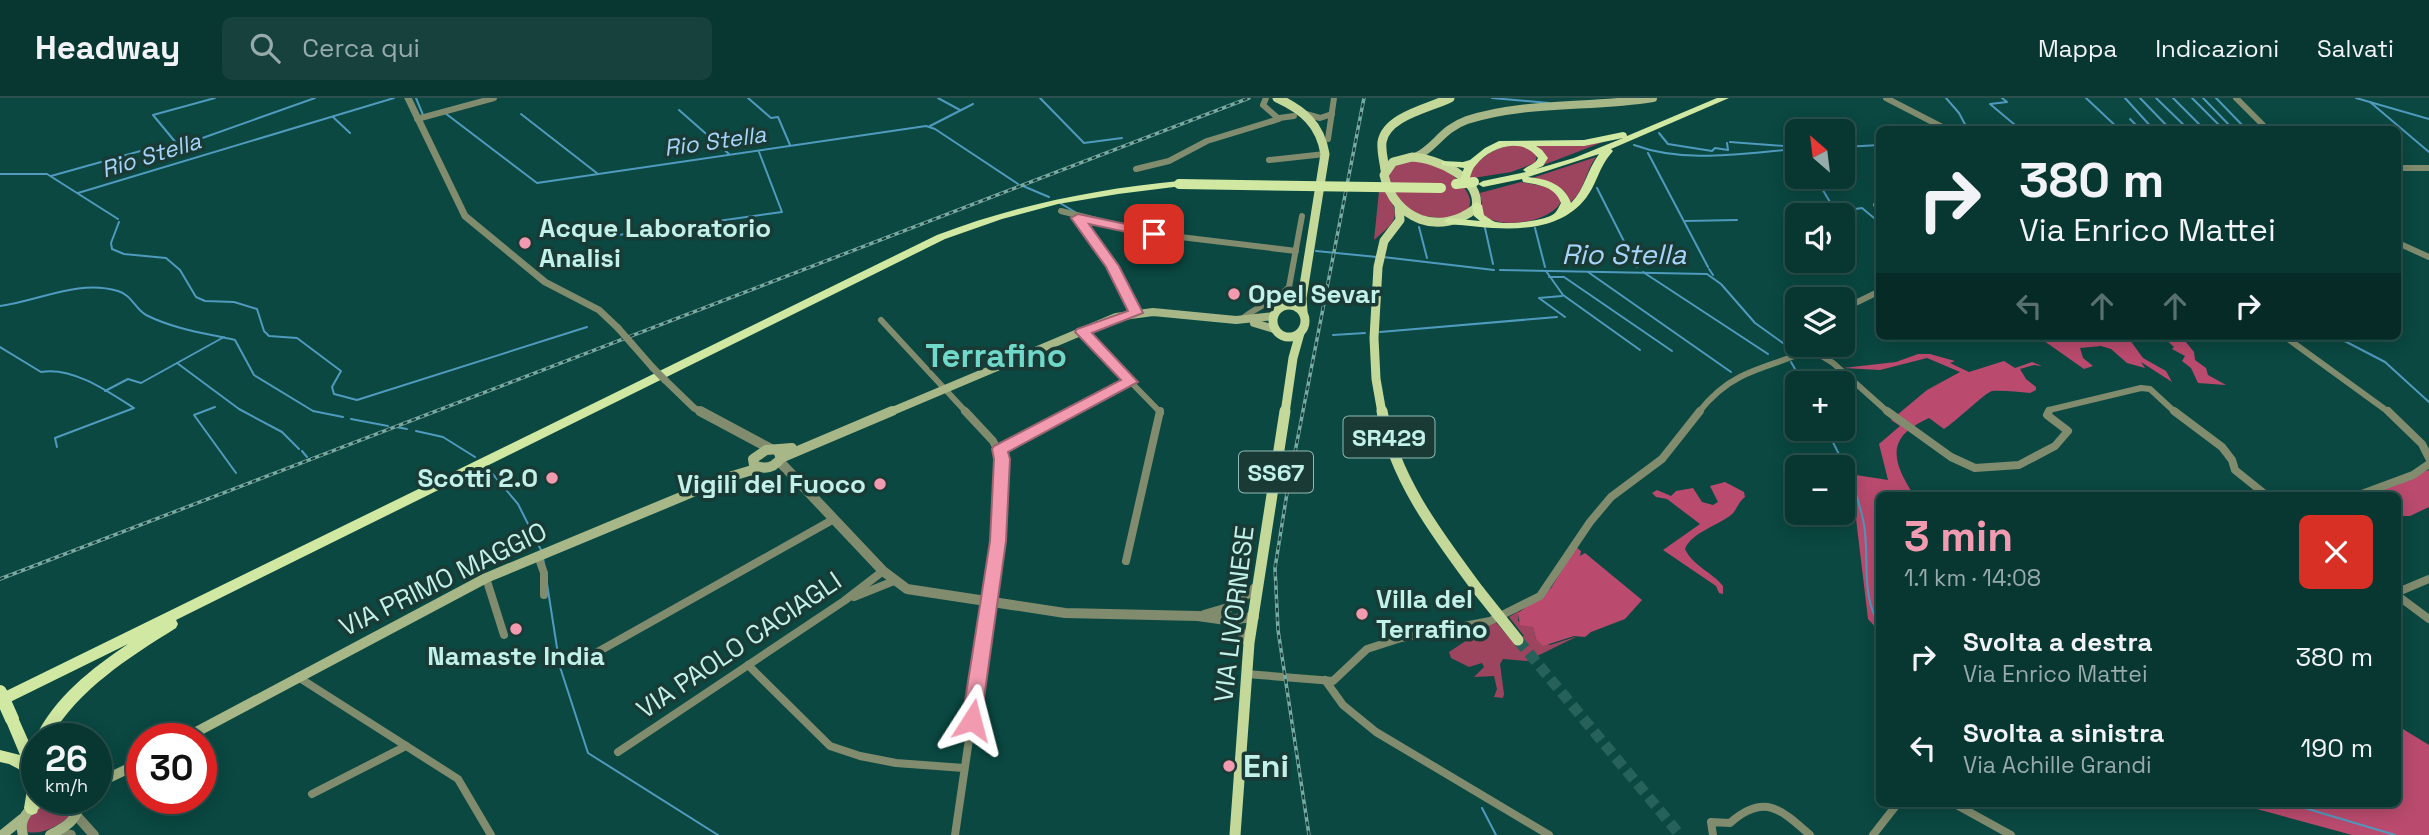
<!DOCTYPE html>
<html lang="it">
<head>
<meta charset="utf-8">
<style>
	:root { --surface:#083631; --page:#16413d; --text:#f1f3f6; --muted:#98abab; --line:#29504d; --accent:#f29ab0 }
	body { margin:0; font-family:"Space Grotesk",sans-serif; background:var(--page); color:var(--text); height:100vh; display:flex; flex-direction:column; font-size:26px; white-space:nowrap }
	* { box-sizing:border-box; margin:0 }
	p { font-size:23px; color:var(--muted) }
	.icon { flex:none; width:38px; height:38px; fill:none; stroke:currentColor; stroke-width:2; stroke-linecap:round; stroke-linejoin:round }
	.map { position:relative; flex:1; overflow:hidden }
	.details { position:absolute; left:1876px; top:394px; width:525px; height:315px; display:flex; flex-direction:column; background:var(--surface); border-radius:10px; box-shadow:0 4px 18px #0003,0 0 0 2px var(--line) }
	.details>* { flex:none }
	.top-card { position:absolute; left:1876px; top:28px; width:525px; height:214px; border-radius:10px; box-shadow:0 4px 18px #0003,0 0 0 2px var(--line); background:#083631; color:var(--text); overflow:hidden }
	.needle { width:46px; rotate:332deg }
	.tools { position:absolute; left:1785px; top:21px; display:grid; gap:14px }
	.tools a { display:grid; place-items:center; width:70px; height:70px; border-radius:10px; background:var(--surface); box-shadow:0 4px 18px #0003,0 0 0 2px var(--line); font-size:35px }
	.speed { position:absolute; left:21px; top:625px; display:flex; gap:14px; font-size:35px; font-weight:700; text-align:center }
	.speed>* { display:grid; place-content:center; width:91px; height:91px; border-radius:50%; background:var(--surface); box-shadow:0 4px 18px #0003,0 0 0 2px var(--line); line-height:1 }
	.speed small { font-size:18px; font-weight:400 }
	.speed .limit { border:10px solid #d22; background:#fff; color:#111 }
	.pin { position:absolute; display:grid; place-items:center; width:60px; height:60px; color:#fff; margin:-30px; border-radius:14px; box-shadow:0 4px 10px #0006 }
	.me { position:absolute; width:77px; margin:-38px; rotate:9deg; stroke-linejoin:round; filter:drop-shadow(0 0 5px #0008) }
	.turn { display:flex; align-items:center; gap:24px; height:147px; padding:0 28px; font-size:32px }
	.turn .icon { width:91px; height:91px; stroke-width:2.5 }
	.turn b { display:block; font-size:49px; line-height:60px }
	.lanes { display:flex; align-items:center; height:66px; padding:0 28px; background:#0003; justify-content:center; gap:35px; direction:ltr }
	.lanes .off { opacity:.35 }
	.round { display:grid; place-items:center; flex:none; width:74px; height:74px; border-radius:10px; background:var(--page) }
	.overview { display:flex; align-items:center; justify-content:space-between; height:119px; padding:0 28px }
	h1 { font-size:42px; font-weight:700; line-height:52px; color:var(--accent) }
	ul { padding:0; list-style:none }
	li { display:flex; align-items:center; gap:21px; height:91px; padding:0 28px }
	li div { flex:1 }
	li b { display:block; font-size:26px }
	li em { font-style:normal }
	header { display:flex; align-items:center; gap:42px; box-sizing:border-box; height:98px; padding:0 35px; background:var(--surface); border-bottom:2px solid var(--line) }
	header strong { font-size:33px }
	nav { display:flex; gap:38px; margin-inline-start:auto; font-size:24px }
	.search { width:490px; height:63px; background:var(--page); display:flex; align-items:center; gap:18px; box-sizing:border-box; padding:0 24px; border-radius:10px; color:var(--muted); font-size:26px }
	.map>svg:first-child { display:block }
	.green { fill:#9d445f }
	.forest { fill:#ba4b6e }
	.lines { fill:none; stroke-linecap:round; stroke-linejoin:round }
	.stream { stroke:#509abe; stroke-width:2 }
	.primary-tunnel { stroke:#26615a; stroke-width:11; stroke-dasharray:11 6; stroke-linecap:butt }
	.minor-far1 { stroke:#818c6e; stroke-width:6 }
	.minor { stroke:#818c6e; stroke-width:8 }
	.tertiary-far1 { stroke:#818c6e; stroke-width:7 }
	.tertiary { stroke:#818c6e; stroke-width:10 }
	.secondary-far1 { stroke:#a7b787; stroke-width:8 }
	.secondary { stroke:#a7b787; stroke-width:10 }
	.primary-far1 { stroke:#c4d89a; stroke-width:9 }
	.primary { stroke:#c4d89a; stroke-width:11 }
	.trunk { fill:#d1e8a3; fill-rule:evenodd }
	.rail-casing { stroke:#76aba4; stroke-width:3.5 }
	.rail { stroke:#193a35; stroke-width:2; stroke-dasharray:4.5; stroke-linecap:butt }
	.tertiary-bridge { stroke:#818c6e; stroke-width:7 }
	.primary-bridge { stroke:#c4d89a; stroke-width:11 }
	.trunk-bridge-far1 { stroke:#d1e8a3; stroke-width:10 }
	.trunk-bridge { stroke:#d1e8a3; stroke-width:14 }
	.route { fill:#f29ab0; stroke:#9d6472; stroke-width:2 }
	.poi-dot { fill:#f29ab0; stroke:#193a35; stroke-width:2.5 }
	.labels { text-anchor:middle; dominant-baseline:central; stroke-width:7; stroke-linejoin:round; paint-order:stroke }
	.far-water-label { font-size:23px; font-style:italic; fill:#a7d5fa; stroke:#193a35 }
	.shield { fill:#193a35; stroke:#8fbab3; stroke-width:2 }
	.shield-label { font-size:24px; font-weight:bold; fill:#c2f1e9 }
	.poi-label { font-size:26px; font-weight:bold; fill:#c2f1e9; stroke:#193a35; text-anchor:start }
	.street-label { font-size:26px; fill:#c2f1e9; stroke:#193a35 }
	.water-label { font-size:28px; font-style:italic; fill:#a7d5fa; stroke:#193a35 }
	.near-poi-label { font-size:32px; font-weight:bold; fill:#c2f1e9; stroke:#193a35; text-anchor:start }
	.district-label { font-size:33px; font-weight:bold; fill:#6fd8c9; stroke:#193a35 }
</style>
</head>
<body>
<header>
<strong>Headway</strong>
<div class="search"><svg class="icon" aria-label="search" viewBox="0 0 24 24"><circle cx="10" cy="10" r="6"/><path d="M15 15l6 6"/></svg>Cerca qui</div>
<nav><a>Mappa</a><a>Indicazioni</a><a>Salvati</a></nav>
</header>
<div class="map">
<svg width="2429" height="737" viewBox="0 0 2429 737">
	<rect width="100%" height="100%" fill="#0a4841"/>
	<!-- green -->
	<g class="green">
		<path d="M1603 44 1541 68 1546 64 1528 46Z"/>
		<path d="M1513 47 1524 48 1537 57 1535 65 1511 74 1467 81 1466 76C1482 60 1491 50 1513 47Z"/>
		<path d="M1596 59C1583 78 1587 90 1568 107L1565 94 1556 87 1532 80Z"/>
		<path d="M1409 62C1417 63 1428 63 1436 66 1447 70 1473 93 1470 106 1466 129 1413 120 1402 107 1396 99 1392 87 1387 78L1388 73 1398 66Z"/>
		<path d="M1521 84 1548 89 1562 101C1555 125 1492 135 1480 112L1482 107 1480 95Z"/>
		<path d="M1379 93H1385C1403 119 1395 124 1374 142Z"/>
		<path d="M1519 513 1518 523 1533 529 1536 541 1550 547 1578 538 1527 563 1503 561 1500 566 1504 596 1503 600 1494 599 1497 591 1494 578 1474 579 1484 569 1482 565 1469 569 1451 560 1449 554 1470 540 1479 529 1495 523 1512 543 1524 538 1509 519Z"/>
		<path d="M55 700 74 702 72 717C58 727 45 737 27 734L25 723 48 702Z"/>
	</g>
	<!-- forest -->
	<g class="forest">
		<path d="M2037 238H2127L2143 260 2166 273 2172 284 2141 264 2145 270 2127 265 2111 251 2101 248 2080 250 2083 260 2093 268 2084 271Z"/>
		<path d="M2162 238H2181L2194 254 2195 262 2206 270 2208 277 2226 287 2198 285 2191 270 2182 263 2185 258 2172 251 2174 249Z"/>
		<path d="M1918 256H1930L1955 263 1950 265 1969 274 2004 263 2015 270 2032 264 2042 268 2034 267 2020 271 2026 281 2036 289V292L2030 295C2018 294 2003 292 1992 293 1986 294 1954 325 1944 331L1929 320C1886 339 1891 362 1914 397H1880L1879 533 1868 521 1855 412 1843 375 1888 382 1879 346 1900 328 1891 322 1927 292 1960 274 1927 260 1880 272 1843 270 1896 264Z"/>
		<path d="M2429 372V409L2410 418H2398V397H2349Z"/>
		<path d="M1725 384 1744 394 1745 399C1738 404 1737 412 1731 417 1717 428 1691 435 1685 451 1693 468 1712 474 1723 488V496L1719 495 1716 488 1663 452 1700 426 1667 401 1656 399 1652 395 1657 392 1671 398 1676 393 1693 390 1702 404 1713 407 1718 404 1710 388Z"/>
		<path d="M1576 449 1581 453 1580 458 1585 455 1642 502 1625 521 1591 534 1585 539 1574 538 1543 548 1536 541 1533 529 1520 527 1518 515 1551 490Z"/>
		<path d="M2398 628 2429 647V737H2352L2235 705H2398Z"/>
	</g>
	<g class="lines">
		<!-- stream -->
		<g class="stream">
			<path d="M416 0 423 17"/>
			<path d="M748 0 771 20 778 19 790 47"/>
			<path d="M938 0 960 12"/>
			<path d="M1040 0 1084 45 1122 40"/>
			<path d="M1492 0 1549 5"/>
			<path d="M1946 0 1959 15 1968 32"/>
			<path d="M2002 0 2007 4 1990 6 2021 32"/>
			<path d="M2086 0 2120 32"/>
			<path d="M2125 0 2154 32"/>
			<path d="M2140 0 2171 32"/>
			<path d="M2156 0 2189 32"/>
			<path d="M2173 0 2205 32"/>
			<path d="M2192 0 2224 32"/>
			<path d="M2203 0 2234 32"/>
			<path d="M2216 0 2247 32"/>
			<path d="M2356 0 2429 21"/>
			<path d="M2370 4 2429 54"/>
			<path d="M679 12 729 56"/>
			<path d="M445 15 537 85 926 28 935 31 1018 86"/>
			<path d="M521 16 598 76"/>
			<path d="M333 19 350 35"/>
			<path d="M2130 21 2141 32"/>
			<path d="M930 28 973 6"/>
			<path d="M1659 35 1668 46 1712 53 1715 50 1728 52 1727 45"/>
			<path d="M1730 44 1797 49"/>
			<path d="M177 46 153 17 215 0"/>
			<path d="M1634 47C1686 66 1743 55 1797 51"/>
			<path d="M1843 49 1880 47"/>
			<path d="M1648 55 1708 169"/>
			<path d="M0 76H47L118 121"/>
			<path d="M51 78 144 52 168 50 194 43 315 0"/>
			<path d="M1815 79 1836 114 1862 110 1880 125"/>
			<path d="M1023 88 1049 99"/>
			<path d="M1597 90 1637 169"/>
			<path d="M78 95 394 0"/>
			<path d="M1060 105 1075 114"/>
			<path d="M1685 123 1737 122"/>
			<path d="M119 124 111 145 112 151 124 156 166 160 180 172 196 199 205 203 234 204 257 211 264 233 269 238 297 240 341 273 332 289 334 296 357 302 587 229"/>
			<path d="M1419 129 1427 160"/>
			<path d="M1485 130 1493 166"/>
			<path d="M1535 130 1545 169"/>
			<path d="M597 140 782 114 759 54"/>
			<path d="M1316 153 1377 159"/>
			<path d="M1383 159 1494 172"/>
			<path d="M1709 171 1713 177"/>
			<path d="M1500 172 1707 176 1721 186 1755 225 1797 255"/>
			<path d="M1546 173 1563 197 1640 252"/>
			<path d="M1588 174 1731 274"/>
			<path d="M1643 174 1768 256"/>
			<path d="M1549 179H1564L1672 253"/>
			<path d="M1562 198 1539 200 1565 219"/>
			<path d="M0 208C39 203 78 181 118 193 132 197 135 211 146 217 174 231 204 235 235 242L254 277 313 313 343 319"/>
			<path d="M1380 234 1557 219"/>
			<path d="M1333 237 1365 235"/>
			<path d="M2335 238 2385 264 2429 304"/>
			<path d="M0 249 41 274C72 268 109 294 134 310L55 340 57 349"/>
			<path d="M1791 264 1803 285"/>
			<path d="M177 265 239 311 282 334 299 351"/>
			<path d="M105 293 128 281 141 285 224 239"/>
			<path d="M215 309 194 317 236 375"/>
			<path d="M351 321 388 328"/>
			<path d="M396 329 407 331"/>
			<path d="M1826 331C1842 361 1858 393 1864 427 1870 462 1860 497 1880 528"/>
			<path d="M416 333 443 339 475 359"/>
			<path d="M302 353 307 359"/>
			<path d="M485 367 518 406 541 452"/>
			<path d="M543 460 560 569 588 655 718 737"/>
			<path d="M2288 705 2395 737"/>
			<path d="M1482 710 1496 737"/>
		</g>
		<!-- primary-tunnel -->
		<path class="primary-tunnel" d="M1518 542 1680 737"/>
		<!-- minor-far1 -->
		<g class="minor-far1">
			<path d="M1886 0 1948 32"/>
			<path d="M2236 0 2268 32"/>
			<path d="M1306 16 1320 20 1332 16"/>
			<path d="M1279 20 1294 18"/>
			<path d="M417 21 494 0"/>
			<path d="M1328 41 1334 0"/>
			<path d="M1269 62 1325 56"/>
			<path d="M2398 70H2429"/>
			<path d="M1136 71 1169 63 1207 43 1279 21 1263 7 1266 0"/>
			<path d="M1876 107 1880 106"/>
			<path d="M1061 113 1147 135 1296 153"/>
			<path d="M1078 120 1113 168 1136 215"/>
			<path d="M2398 145 2429 159"/>
			<path d="M1843 211 1880 193"/>
			<path d="M1243 220C1258 208 1278 201 1289 189L1302 118"/>
			<path d="M881 222 967 315"/>
			<path d="M1082 234 1161 315"/>
			<path d="M2284 238 2390 315"/>
			<path d="M1812 252 1833 265 1889 315"/>
			<path d="M1070 315 1131 284"/>
			<path d="M1698 315C1709 301 1724 287 1740 279 1765 266 1793 262 1817 247"/>
			<path d="M2048 315 2049 312 2141 290 2150 291 2176 315"/>
		</g>
		<!-- minor -->
		<g class="minor">
			<path d="M1887 313 1951 359 1975 370 2019 367 2055 348 2068 333 2047 317 2049 313"/>
			<path d="M2174 313 2222 349 2232 362 2235 372 2266 397"/>
			<path d="M2388 313 2422 346 2429 360"/>
			<path d="M1000 351 1074 313"/>
			<path d="M2359 397 2413 377 2429 366"/>
			<path d="M538 458 544 475V497"/>
			<path d="M1126 463 1160 313"/>
			<path d="M486 480 504 537"/>
			<path d="M2398 494 2429 481"/>
			<path d="M2398 498 2429 521"/>
			<path d="M854 499 894 483"/>
			<path d="M594 556 834 421"/>
			<path d="M748 567 830 648 860 658 896 665 964 670"/>
			<path d="M1246 576 1333 583 1367 551 1401 540 1490 523 1540 498 1590 424 1611 399 1662 361 1700 313"/>
			<path d="M298 579 458 681 491 737"/>
			<path d="M1325 582 1343 607 1376 634 1549 737"/>
			<path d="M618 654 844 503 883 473"/>
			<path d="M312 696 406 648"/>
			<path d="M1953 705 2011 737"/>
			<path d="M955 737 998 443 1002 361 993 343 965 313"/>
			<path d="M1713 737 1711 724 1730 725C1764 695 1781 711 1810 737"/>
			<path d="M1873 737 1898 705"/>
		</g>
		<!-- tertiary-far1 -->
		<g class="tertiary-far1">
			<path d="M408 0 465 118 545 184 599 212 618 230"/>
			<path d="M632 246 653 270"/>
			<path d="M665 282 694 310 703 315"/>
		</g>
		<!-- tertiary -->
		<g class="tertiary">
			<path d="M700 313 771 351"/>
			<path d="M780 364 883 473 907 491 1065 515 1198 518 1226 522 1254 519"/>
			<path d="M1204 517 1228 510 1258 488"/>
			<path d="M1228 523 1237 529 1249 545"/>
			<path d="M76 717 94 737"/>
			<path d="M54 735 71 737"/>
		</g>
		<!-- secondary-far1 -->
		<g class="secondary-far1">
			<path d="M1415 59C1435 51 1441 31 1467 22 1526 3 1592 10 1653 0"/>
			<path d="M1254 225 1274 231"/>
			<path d="M888 315 1116 219 1153 214 1236 222 1274 218"/>
		</g>
		<!-- secondary -->
		<g class="secondary">
			<path d="M778 353 781 360C774 370 765 372 754 367L753 361 766 352 792 350"/>
			<path d="M781 360 892 313"/>
			<path d="M185 640 486 480 729 379 759 370"/>
			<path d="M96 686 142 664"/>
			<path d="M80 710 90 700"/>
			<path d="M2 737 22 721"/>
			<path d="M23 737C17 718 33 708 47 700"/>
			<path d="M50 737C66 729 81 720 79 700"/>
		</g>
		<!-- primary-far1 -->
		<g class="primary-far1">
			<path d="M1277 0C1303 12 1320 26 1325 56L1302 200 1303 213"/>
			<path d="M1412 59C1436 60 1482 80 1476 110 1440 139 1394 122 1384 77L1393 64Z"/>
			<path d="M1385 72C1384 63 1381 53 1382 44 1386 18 1430 10 1450 0"/>
			<circle cx="1289" cy="223" r="16"/>
			<path d="M1285 315 1293 260 1300 235"/>
			<path d="M1382 315 1376 281 1374 240 1378 169 1384 143 1400 122 1399 108"/>
		</g>
		<!-- primary -->
		<g class="primary">
			<path d="M1382 313C1394 381 1439 439 1479 493"/>
			<path d="M1235 737 1249 545 1285 313"/>
		</g>
		<!-- trunk -->
		<g class="trunk">
			<path d="M1717 0H1729L1611 51 1613 53C1598 70 1598 84 1586 100 1554 141 1494 130 1449 126L1444 123 1449 120 1480 123 1474 118 1472 107 1477 104 1482 107 1484 117C1487 119 1490 121 1493 123 1504 128 1547 123 1555 115 1558 112 1559 108 1561 105 1555 88 1539 87 1523 84L1522 81 1483 89 1478 86 1483 83 1526 74 1523 72C1528 67 1535 67 1538 60 1522 38 1490 49 1476 67 1470 73 1472 81 1465 85L1460 82 1464 70 1442 67V63L1463 64 1470 62 1485 50 1499 43 1584 42 1623 34 1626 35 1627 38ZM1623 40 1574 60 1536 71 1543 68 1548 60 1542 52 1536 48H1584ZM1599 56C1587 72 1585 91 1571 105 1564 86 1547 81 1528 79Z"/>
			<path d="M1179 83 1184 86 1182 88 1118 96 1058 106 1002 121 945 141 176 522 178 526 176 530C128 560 79 591 50 640H37V644L35 640C55 599 91 571 128 546L0 609V596L937 137C1016 107 1096 91 1179 83Z"/>
			<path d="M12 615 17 617 37 662V700H41L37 715 32 717 27 715 24 710 29 680 28 676 9 666 0 664V652L20 657 5 621 7 617Z"/>
		</g>
		<defs>
			<g id="rail">
				<path d="M0 481 1249 0"/>
				<path d="M1309 737 1278 532 1275 470 1287 395 1364 0"/>
			</g>
		</defs>
		<!-- rail casing -->
		<use href="#rail" class="rail-casing"/>
		<!-- rail -->
		<use href="#rail" class="rail"/>
		<!-- tertiary-bridge -->
		<g class="tertiary-bridge">
			<path d="M618 230 632 246"/>
			<path d="M653 270 665 282"/>
		</g>
		<!-- primary-bridge -->
		<path class="primary-bridge" d="M1479 493 1518 542"/>
		<!-- trunk-bridge-far1 -->
		<g class="trunk-bridge-far1">
			<path d="M1179 86 1441 90"/>
			<path d="M1456 86 1474 84"/>
		</g>
		<!-- trunk-bridge -->
		<path class="trunk-bridge" d="M0 594 12 621"/>
	</g>
	<!-- route -->
	<path class="route" d="M1078 116 1154 132 1161 136 1154 140 1089 126 1119 168 1143 215 1092 235 1138 284 1008 354 1010 361 1006 443 981 622 979 628 972 630 965 628 962 622 990 443 994 361 992 351 994 348 1121 282 1075 234 1077 231 1128 213 1106 169 1071 120Z"/>
	<!-- markers -->
	<g class="poi-dot">
		<circle cx="525" cy="145" r="7"/>
		<circle cx="1234" cy="196" r="7"/>
		<circle cx="552" cy="380" r="7"/>
		<circle cx="880" cy="386" r="7"/>
		<circle cx="1362" cy="516" r="7"/>
		<circle cx="516" cy="531" r="7"/>
		<circle cx="1229" cy="668" r="7"/>
	</g>
	<g class="labels">
		<!-- far-water labels -->
		<g class="far-water-label">
			<text transform="translate(715 43) rotate(-8)">Rio Stella</text>
			<text transform="translate(151 57) rotate(-17)">Rio Stella</text>
		</g>
		<!-- shield labels -->
		<g class="shield">
			<rect x="1343.5" y="318.5" width="91" height="41" rx="5"/>
			<rect x="1239" y="353.5" width="74" height="41" rx="5"/>
		</g>
		<g class="shield-label">
			<text x="1389" y="339">SR429</text>
			<text x="1276" y="374">SS67</text>
		</g>
		<!-- poi labels -->
		<g class="poi-label">
			<text x="539" y="130">Acque Laboratorio<tspan x="539" dy="30">Analisi</tspan></text>
			<text x="1248" y="196">Opel Sevar</text>
			<text x="538" y="380" text-anchor="end">Scotti 2.0</text>
			<text x="866" y="386" text-anchor="end">Vigili del Fuoco</text>
			<text x="1376" y="501">Villa del<tspan x="1376" dy="30">Terrafino</tspan></text>
			<text x="516" y="558" text-anchor="middle">Namaste India</text>
		</g>
		<!-- street labels -->
		<g class="street-label">
			<text transform="translate(443 481) rotate(-26)">VIA PRIMO MAGGIO</text>
			<text transform="translate(1234 516) rotate(-83)">VIA LIVORNESE</text>
			<text transform="translate(739 547) rotate(-34)">VIA PAOLO CACIAGLI</text>
		</g>
		<!-- water labels -->
		<g class="water-label">
			<text x="1624" y="156">Rio Stella</text>
		</g>
		<!-- near-poi labels -->
		<g class="near-poi-label">
			<text x="1243" y="668">Eni</text>
		</g>
		<!-- district labels -->
		<g class="district-label">
			<text x="996" y="258">Terrafino</text>
		</g>
	</g>
</svg>
<div class="tools">
<a><svg class="needle" viewBox="-14 -14 28 28"><path d="M0-13l5 13h-10z" fill="#e53935"/><path d="M0 13l5-13h-10z" fill="#98abab"/></svg></a>
<a><svg class="icon" aria-label="sound" viewBox="0 0 24 24"><path d="M4 9h4l5-4v14l-5-4H4zM17 9q2 3 0 6"/></svg></a>
<a><svg class="icon" aria-label="layers" viewBox="0 0 24 24"><path d="M12 4l9 5-9 5-9-5zM3 14l9 5 9-5"/></svg></a>
<a>+</a>
<a>−</a>
</div>
<div class="speed"><div>26<small>km/h</small></div><div class="limit">30</div></div>
<div class="pin" style="left:1154px;top:136px;background:#d93025"><svg class="icon" aria-label="arrive" viewBox="0 0 24 24"><path d="M6 21V4h12l-3 4 3 4H6"/></svg></div>
<svg class="me" style="left:972px;top:622px" viewBox="-20 -20 40 40"><path d="M0-17L14 15 0 8-14 15z" fill="#f29ab0" stroke="#fff" stroke-width="4"/></svg>
<div class="top-card">
<div class="turn"><svg class="icon" aria-label="right" viewBox="0 0 24 24"><path d="M7 20v-9h11M14 6l5 5-5 5"/></svg><div><b>380 m</b>Via Enrico Mattei</div></div>
<div class="lanes"><svg class="icon off" aria-label="left" viewBox="0 0 24 24"><path d="M17 20v-9H6M10 6l-5 5 5 5"/></svg><svg class="icon off" aria-label="ahead" viewBox="0 0 24 24"><path d="M12 20V5M6 11l6-6 6 6"/></svg><svg class="icon off" aria-label="ahead" viewBox="0 0 24 24"><path d="M12 20V5M6 11l6-6 6 6"/></svg><svg class="icon" aria-label="right" viewBox="0 0 24 24"><path d="M7 20v-9h11M14 6l5 5-5 5"/></svg></div>
</div>
<section class="details">
<div class="overview"><div><h1>3 min</h1><p>1.1 km · 14:08</p></div><a class="round" style="background:#d93025;color:#fff"><svg class="icon" aria-label="close" viewBox="0 0 24 24"><path d="M6 6l12 12M18 6L6 18"/></svg></a></div>
<ul>
<li><svg class="icon" aria-label="right" viewBox="0 0 24 24"><path d="M7 20v-9h11M14 6l5 5-5 5"/></svg><div><b>Svolta a destra</b><p>Via Enrico Mattei</p></div><em>380 m</em></li>
<li><svg class="icon" aria-label="left" viewBox="0 0 24 24"><path d="M17 20v-9H6M10 6l-5 5 5 5"/></svg><div><b>Svolta a sinistra</b><p>Via Achille Grandi</p></div><em>190 m</em></li>
</ul>
</section>
</div>
</body>
</html>
